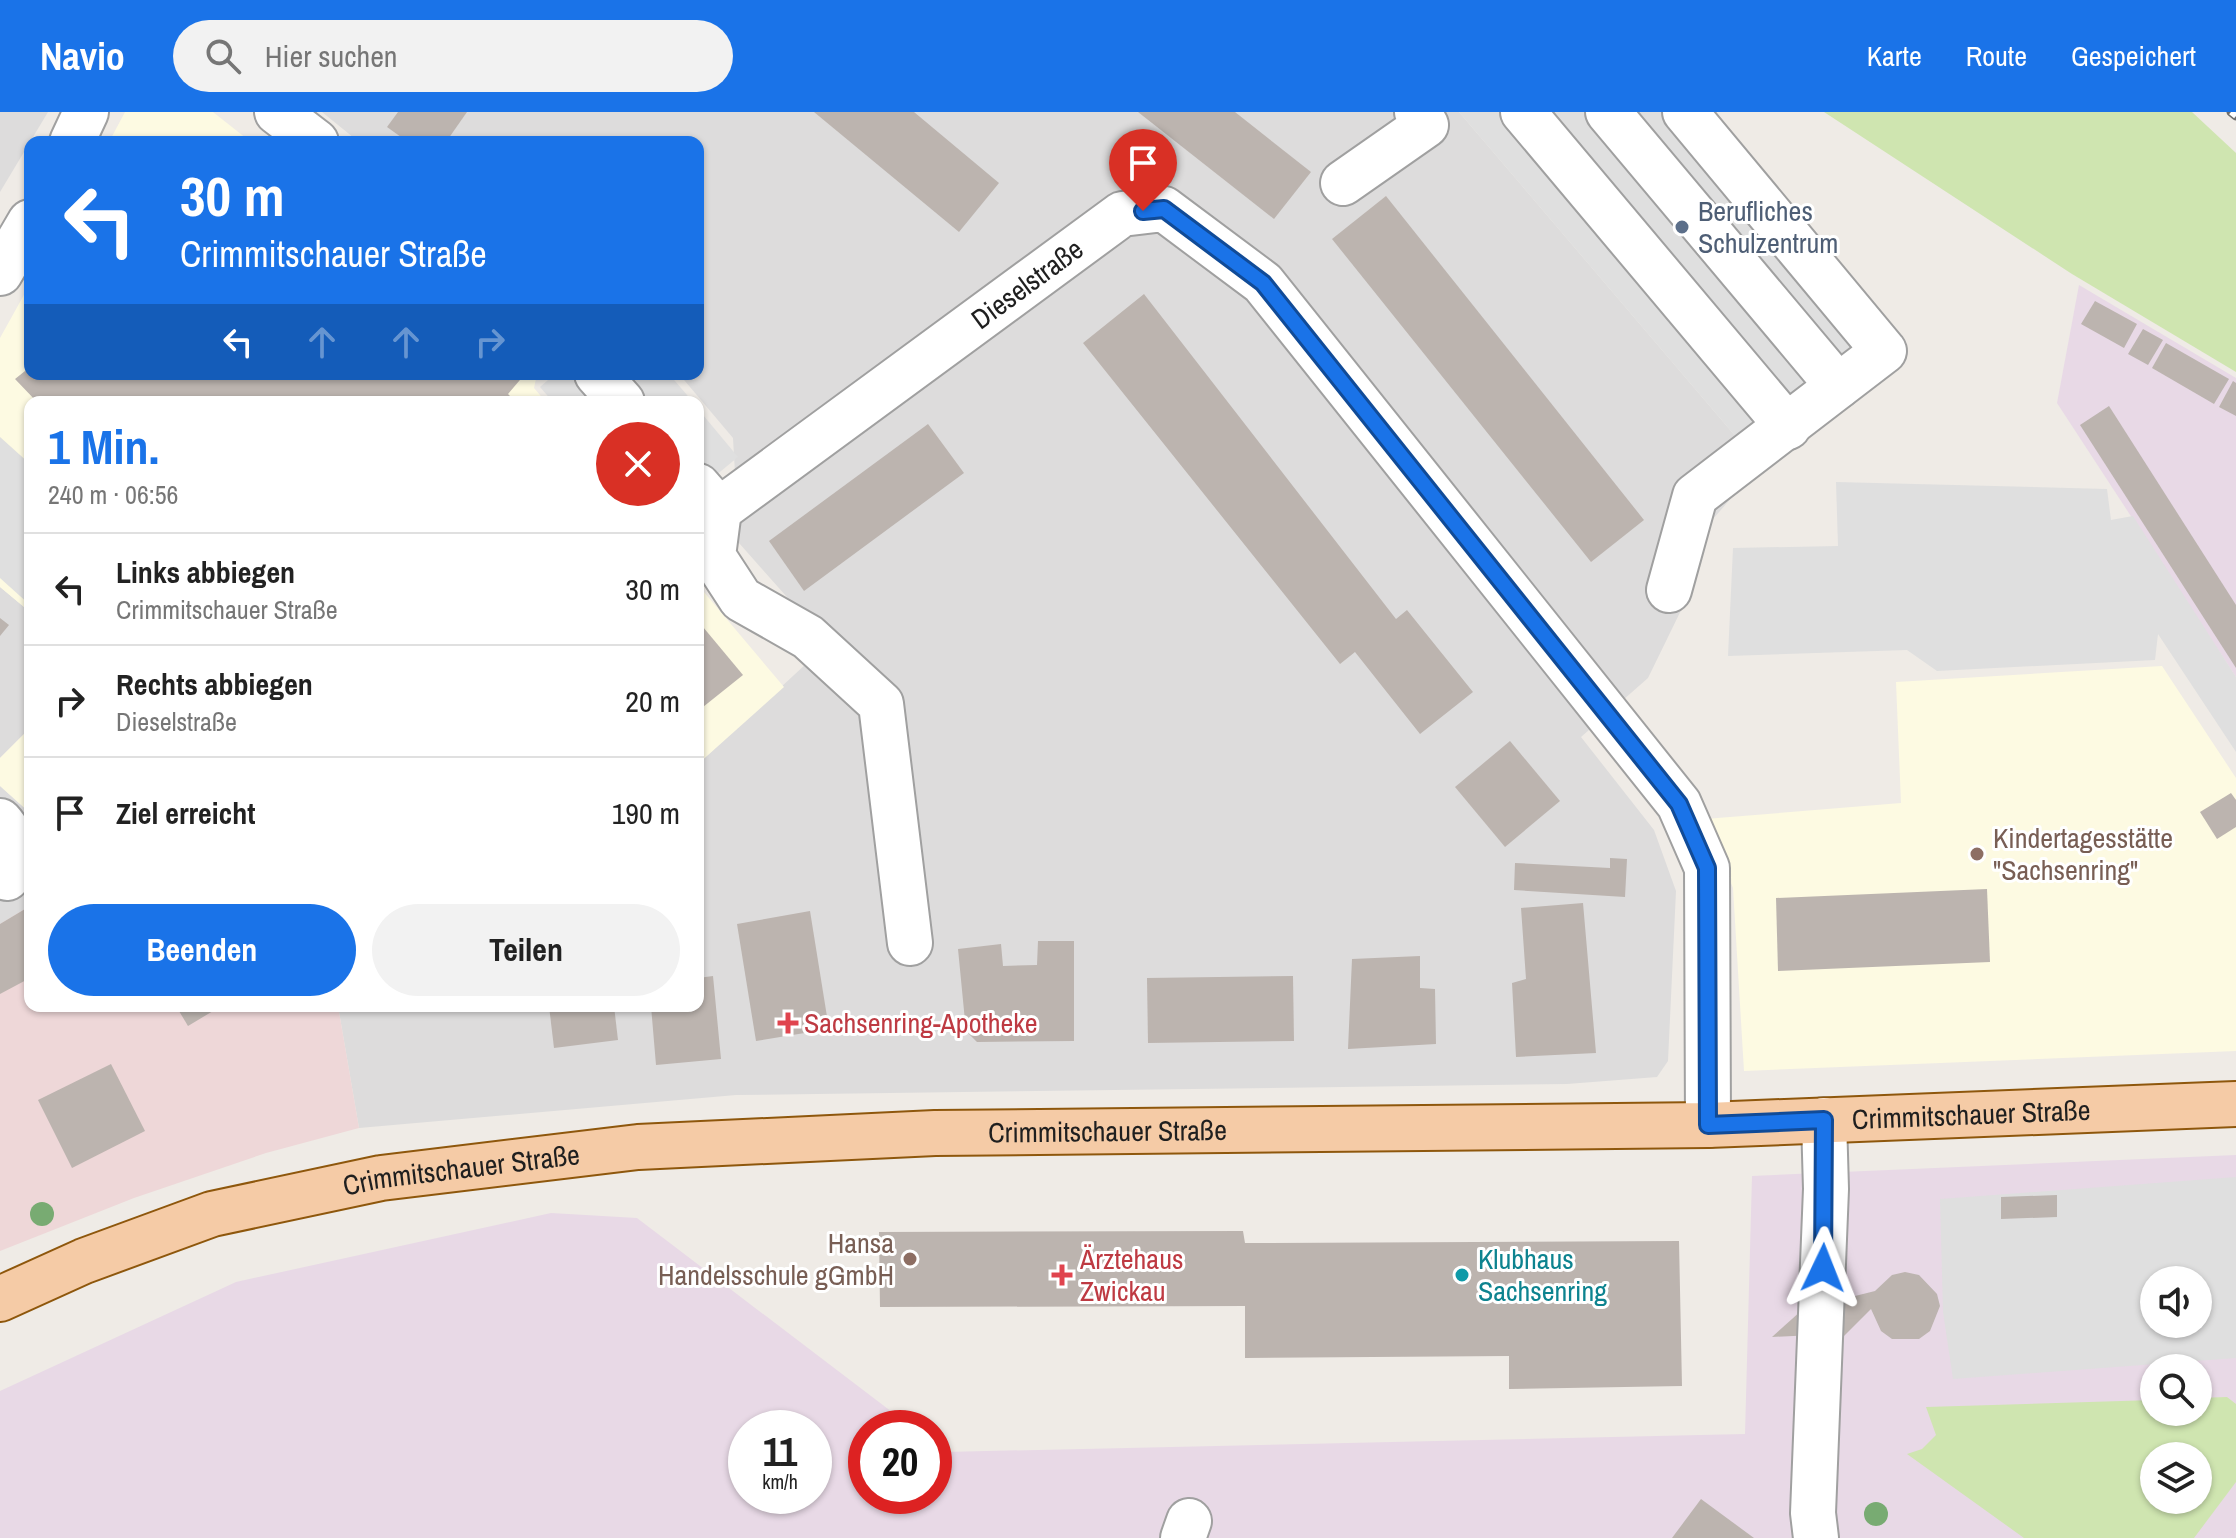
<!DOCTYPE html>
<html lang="de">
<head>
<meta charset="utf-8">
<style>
	:root { --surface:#fff; --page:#f2f2f2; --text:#222; --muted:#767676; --line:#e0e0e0; --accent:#1a73e8 }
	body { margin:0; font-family:"Archivo Narrow",sans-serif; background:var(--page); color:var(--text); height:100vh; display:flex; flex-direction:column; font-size:30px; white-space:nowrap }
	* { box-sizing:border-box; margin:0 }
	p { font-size:26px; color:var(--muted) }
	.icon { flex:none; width:44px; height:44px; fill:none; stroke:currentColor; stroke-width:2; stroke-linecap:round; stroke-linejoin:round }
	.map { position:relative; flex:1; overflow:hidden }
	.panel { position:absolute; left:24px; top:284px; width:680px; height:616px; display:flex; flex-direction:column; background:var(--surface); border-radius:16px; box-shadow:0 2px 6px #0004 }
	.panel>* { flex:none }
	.top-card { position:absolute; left:24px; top:24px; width:680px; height:244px; border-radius:16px; box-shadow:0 2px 6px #0004; background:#1a73e8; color:#fff; overflow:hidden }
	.controls { position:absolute; left:2140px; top:1154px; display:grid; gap:16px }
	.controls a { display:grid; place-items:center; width:72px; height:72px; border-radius:50%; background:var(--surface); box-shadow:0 2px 6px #0004; font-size:40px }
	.speed { position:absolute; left:728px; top:1298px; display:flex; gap:16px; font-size:40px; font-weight:700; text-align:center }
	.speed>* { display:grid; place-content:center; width:104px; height:104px; border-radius:50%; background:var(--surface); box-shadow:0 2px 6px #0004; line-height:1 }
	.speed small { font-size:20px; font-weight:400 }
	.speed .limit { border:12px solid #d22; background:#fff; color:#111 }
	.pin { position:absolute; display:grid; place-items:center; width:68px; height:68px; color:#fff; margin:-82px -34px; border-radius:50% 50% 50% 0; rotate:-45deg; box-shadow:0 0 8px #0007 }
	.pin .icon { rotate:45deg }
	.me { position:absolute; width:88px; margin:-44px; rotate:2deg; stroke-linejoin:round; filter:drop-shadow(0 0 6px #0008) }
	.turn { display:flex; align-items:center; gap:28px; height:168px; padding:0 24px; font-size:36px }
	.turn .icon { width:104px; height:104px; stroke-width:2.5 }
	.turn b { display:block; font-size:56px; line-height:68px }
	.lanes { display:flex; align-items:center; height:76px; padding:0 24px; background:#0003; justify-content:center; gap:40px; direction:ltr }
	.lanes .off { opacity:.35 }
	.round { display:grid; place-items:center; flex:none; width:84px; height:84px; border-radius:42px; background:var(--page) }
	.headline { display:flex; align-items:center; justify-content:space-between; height:136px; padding:0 24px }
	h1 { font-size:48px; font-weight:800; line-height:60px; color:var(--accent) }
	.button { display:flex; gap:16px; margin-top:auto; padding:16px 24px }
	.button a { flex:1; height:92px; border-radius:48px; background:var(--accent); color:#fff; font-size:32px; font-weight:800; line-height:92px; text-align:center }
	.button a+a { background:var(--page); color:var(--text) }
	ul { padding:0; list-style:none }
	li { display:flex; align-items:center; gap:24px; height:112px; padding:0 24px; border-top:2px solid var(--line) }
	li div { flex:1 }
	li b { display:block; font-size:30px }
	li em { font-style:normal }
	header { display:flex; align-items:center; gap:48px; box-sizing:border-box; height:112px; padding:0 40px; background:var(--accent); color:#fff }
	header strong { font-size:38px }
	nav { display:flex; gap:44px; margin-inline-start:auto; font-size:28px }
	.search { width:560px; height:72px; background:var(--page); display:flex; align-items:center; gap:20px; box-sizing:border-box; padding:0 28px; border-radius:44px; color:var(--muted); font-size:30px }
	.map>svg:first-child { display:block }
	.residential { fill:#dddcdc }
	.commercial { fill:#eed7d8 }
	.industrial { fill:#e8d9e6; fill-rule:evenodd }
	.education { fill:#fdfae2 }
	.grass { fill:#cfe5b0; fill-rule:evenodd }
	.parking { fill:#dfdfdf; fill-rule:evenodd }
	.building { fill:#bcb4af }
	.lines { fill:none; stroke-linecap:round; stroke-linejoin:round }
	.minor-casing { stroke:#a0a0a0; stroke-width:48 }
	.major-casing { stroke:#8e570c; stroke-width:48 }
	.minor { stroke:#fff; stroke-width:44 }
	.major { stroke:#f5cba6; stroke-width:44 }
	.rail-casing { stroke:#6d6d6d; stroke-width:9 }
	.rail { stroke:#fff; stroke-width:6; stroke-dasharray:18; stroke-linecap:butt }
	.tree { fill:#78ab72 }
	.route-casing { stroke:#114b97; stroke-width:20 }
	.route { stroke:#1a73e8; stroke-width:14 }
	.service-dot { fill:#5c6f8a; stroke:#fff; stroke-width:3 }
	.education-dot { fill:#8d6e63; stroke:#fff; stroke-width:3 }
	.health-dot { fill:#e0444e; stroke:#fff; stroke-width:3 }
	.culture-dot { fill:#0f9aa8; stroke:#fff; stroke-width:3 }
	.labels { text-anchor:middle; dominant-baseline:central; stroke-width:6; stroke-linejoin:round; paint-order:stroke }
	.service-label { font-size:28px; fill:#4e5e75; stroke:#fff; text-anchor:start }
	.street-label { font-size:28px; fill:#1f1f1f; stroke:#fff }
	.education-label { font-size:28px; fill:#785e54; stroke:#fff; text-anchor:start }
	.health-label { font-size:28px; fill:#be3a42; stroke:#fff; text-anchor:start }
	.culture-label { font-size:28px; fill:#0d838f; stroke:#fff; text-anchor:start }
</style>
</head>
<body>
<header>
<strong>Navio</strong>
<div class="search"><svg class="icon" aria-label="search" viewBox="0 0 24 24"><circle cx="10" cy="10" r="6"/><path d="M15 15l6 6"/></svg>Hier suchen</div>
<nav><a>Karte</a><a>Route</a><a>Gespeichert</a></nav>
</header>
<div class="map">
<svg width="2236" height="1426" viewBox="0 0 2236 1426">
	<rect width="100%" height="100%" fill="#efebe6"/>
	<!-- residential -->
	<g class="residential">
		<path d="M0 0H48L0 80Z"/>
		<path d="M322 0H1459L1760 353 1713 407 1688 484 1648 566 1581 625 1654 718 1676 779 1668 949 1657 965 1567 972 736 983 359 1016 338 894H698V652L836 524 794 493 739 431 733 326 679 262H698V30H359Z"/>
		<path d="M0 475 30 500V616L0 646Z"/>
		<path d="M0 674 30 701V794L0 812Z"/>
	</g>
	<!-- commercial -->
	<path class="commercial" d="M30 794V894H338L359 1016 266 1041 134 1086 0 1139V812Z"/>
	<!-- industrial -->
	<g class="industrial">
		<path d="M2079 173 2236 266V565L2057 291Z"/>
		<path d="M2236 1043V1426H0V1279L236 1170 551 1101 637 1106 913 1316H866V1384H934V1332L945 1340 1745 1322 1752 1064ZM2154 1168H2198V1212H2154ZM2154 1256H2198V1300H2154ZM746 1316H814V1384H746ZM2154 1344H2198V1388H2154Z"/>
	</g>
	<!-- education -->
	<g class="education">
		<path d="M125 0H213L251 30H109Z"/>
		<path d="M30 172V262H537L534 276 546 290H30V500L0 475V226Z"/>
		<path d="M698 473 784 575 698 652Z"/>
		<path d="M2162 554 2236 666V939L1744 959 1733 776 1705 707 1901 691 1896 570Z"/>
		<path d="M30 616V701L0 674V646Z"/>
	</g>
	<!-- grass -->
	<g class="grass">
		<path d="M1824 0H2192L2236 41V260L2072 162Z"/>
		<path d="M2227 1285 2236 1292V1370L2194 1426H2024L1907 1342 1922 1337 1936 1323 1926 1295 2154 1288V1300H2198V1286ZM2154 1344H2198V1388H2154Z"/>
	</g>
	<!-- parking -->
	<g class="parking">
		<path d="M1459 0H1709L1905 229 1760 353Z"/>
		<path d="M555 262H669L693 290H553L540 275Z"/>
		<path d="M698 297 738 345 698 378Z"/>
		<path d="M0 325 30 352V493L0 466Z"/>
		<path d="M1836 370 2107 377 2111 408 2133 404 2236 565V640L2158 522 2155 548 1937 559 1907 538 1728 544 1733 436 1838 434Z"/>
		<path d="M2236 1065V1246L1953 1267 1943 1200 1940 1087ZM2154 1168H2198V1212H2154Z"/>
	</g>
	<!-- building -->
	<g class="building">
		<path d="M398 0H467L446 30H408L387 15Z"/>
		<path d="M814 0H914L999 71 959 120Z"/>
		<path d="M1138 0H1235L1311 60 1274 107Z"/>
		<path d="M1386 84 1644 408 1591 450 1332 127Z"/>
		<path d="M1144 182 1396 507 1407 498 1473 580 1420 622 1355 540 1340 552 1083 231Z"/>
		<path d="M2095 189 2137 212 2124 236 2081 212Z"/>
		<path d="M2143 217 2163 228 2148 253 2128 242Z"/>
		<path d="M2166 231 2229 267 2214 292 2152 256Z"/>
		<path d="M30 255V262H525L508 282 516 290H37L15 267Z"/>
		<path d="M2233 269 2236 271V304L2219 295Z"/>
		<path d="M2109 294 2236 493V556L2080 313Z"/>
		<path d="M928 312 964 361 804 479 769 429Z"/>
		<path d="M0 506 9 513 0 524Z"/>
		<path d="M698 509 743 563 698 599Z"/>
		<path d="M1510 629 1560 689 1505 735 1455 675Z"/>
		<path d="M2231 681 2236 688V715L2217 727 2200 700Z"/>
		<path d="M1610 746 1627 747 1625 785 1514 778 1515 751 1610 756Z"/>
		<path d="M1987 777 1990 850 1778 859 1776 786Z"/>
		<path d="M1583 791 1596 941 1516 945 1512 871 1526 867 1521 796Z"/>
		<path d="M30 794V866L0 882V812Z"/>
		<path d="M810 799 829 917 756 929 737 812Z"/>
		<path d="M1038 829H1074V929L977 930 966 919 958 837 1001 832 1003 854 1037 853Z"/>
		<path d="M1420 844V876L1435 877 1436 932 1348 937 1352 847Z"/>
		<path d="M713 864 721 947 656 953 651 894H698V866Z"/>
		<path d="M1293 864 1294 929 1148 931 1147 866Z"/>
		<path d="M176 894H217L218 896 188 914Z"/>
		<path d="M549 894H614L618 928 554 936Z"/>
		<path d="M111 952 145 1019 72 1056 38 988Z"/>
		<path d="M2057 1083V1105L2001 1107V1085Z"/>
		<path d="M1243 1119 1245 1131 1679 1129 1682 1274 1509 1277V1244L1245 1246V1194L880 1195 879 1120Z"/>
		<path d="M1905 1160 1919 1163 1937 1182 1940 1194 1930 1219 1919 1227H1892L1881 1219 1871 1197 1836 1232 1839 1188 1875 1179 1892 1163Z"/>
		<path d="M1830 1173 1834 1222 1772 1225Z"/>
		<path d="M1701 1387 1754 1426H1672Z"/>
	</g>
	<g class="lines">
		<defs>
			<g id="minor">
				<path d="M277 0 316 30"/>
				<path d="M1523 0 1788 315"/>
				<path d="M1608 0 1838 274"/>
				<path d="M72 30 86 0"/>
				<path d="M1343 71 1426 13 1417 0"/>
				<path d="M0 161 30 110"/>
				<path d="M597 262 622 290"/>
				<path id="s1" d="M698 374 719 398 1122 102 1164 97 1263 171 1679 692 1707 756 1708 1013"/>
				<path d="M719 398 713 444 741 487 808 525 881 592 910 831"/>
				<path d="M1669 478 1695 384 1884 239 1685 0"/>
				<path d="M0 709C16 726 14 745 7 766"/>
				<path d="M1183 1426 1189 1409"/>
				<path d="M1816 1426 1813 1401 1826 1077 1824 1008"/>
			</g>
			<g id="major">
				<path id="s2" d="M0 1187 84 1149 212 1102 381 1066 638 1035 935 1021 1708 1013 2236 992"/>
			</g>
		</defs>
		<!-- minor casing -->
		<use href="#minor" class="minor-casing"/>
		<!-- major casing -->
		<use href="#major" class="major-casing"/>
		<!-- minor -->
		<use href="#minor" class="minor"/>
		<!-- major -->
		<use href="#major" class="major"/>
		<defs>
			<path id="rail" d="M2231 0 2236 4"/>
		</defs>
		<!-- rail casing -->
		<use href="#rail" class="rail-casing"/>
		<!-- rail -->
		<use href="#rail" class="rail"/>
	</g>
	<!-- trees -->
	<g class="tree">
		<circle cx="42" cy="1102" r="12"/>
		<circle cx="1876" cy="1402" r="12"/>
	</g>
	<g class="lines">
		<defs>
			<path id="route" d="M1143 99 1164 97 1263 171 1679 692 1707 756 1708 1013 1824 1008 1823 1156"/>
		</defs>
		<!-- route casing -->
		<use href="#route" class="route-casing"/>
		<!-- route -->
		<use href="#route" class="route"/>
	</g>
	<!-- markers -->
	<circle class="service-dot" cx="1682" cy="115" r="8"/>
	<g class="education-dot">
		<circle cx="1977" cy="742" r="8"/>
		<circle cx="910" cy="1147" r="8"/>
	</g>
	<g class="health-dot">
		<path d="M784 899h8v8h8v8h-8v8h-8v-8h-8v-8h8z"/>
		<path d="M1058 1151h8v8h8v8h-8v8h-8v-8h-8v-8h8z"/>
	</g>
	<circle class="culture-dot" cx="1462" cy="1163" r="8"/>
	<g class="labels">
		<!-- service labels -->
		<g class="service-label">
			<text x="1698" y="99">Berufliches<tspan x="1698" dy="32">Schulzentrum</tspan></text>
		</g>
		<!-- street labels -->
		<g class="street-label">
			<text stroke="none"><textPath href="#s1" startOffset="414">Dieselstraße</textPath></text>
			<text stroke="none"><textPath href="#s2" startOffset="1994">Crimmitschauer Straße</textPath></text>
			<text stroke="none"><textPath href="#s2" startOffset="1130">Crimmitschauer Straße</textPath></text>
			<text stroke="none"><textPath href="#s2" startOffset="482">Crimmitschauer Straße</textPath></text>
		</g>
		<!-- education labels -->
		<g class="education-label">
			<text x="1993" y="726">Kindertagesstätte<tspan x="1993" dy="32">"Sachsenring"</tspan></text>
			<text x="894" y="1131" text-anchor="end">Hansa<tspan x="894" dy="32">Handelsschule gGmbH</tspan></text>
		</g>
		<!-- health labels -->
		<g class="health-label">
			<text x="804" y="911">Sachsenring-Apotheke</text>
			<text x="1080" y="1147">Ärztehaus<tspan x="1080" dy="32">Zwickau</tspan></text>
		</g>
		<!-- culture labels -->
		<g class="culture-label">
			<text x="1478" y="1147">Klubhaus<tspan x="1478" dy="32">Sachsenring</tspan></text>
		</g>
	</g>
</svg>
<div class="controls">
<a><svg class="icon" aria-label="sound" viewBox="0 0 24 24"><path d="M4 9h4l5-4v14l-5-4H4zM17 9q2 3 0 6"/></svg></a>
<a><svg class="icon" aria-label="search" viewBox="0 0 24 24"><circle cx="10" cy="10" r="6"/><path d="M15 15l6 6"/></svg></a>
<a><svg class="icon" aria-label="layers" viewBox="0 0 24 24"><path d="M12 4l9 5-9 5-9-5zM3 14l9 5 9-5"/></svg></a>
</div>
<div class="speed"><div>11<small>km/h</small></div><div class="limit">20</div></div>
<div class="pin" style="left:1143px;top:99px;background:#d93025"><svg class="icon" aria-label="arrive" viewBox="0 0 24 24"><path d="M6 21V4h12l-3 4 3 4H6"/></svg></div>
<svg class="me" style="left:1823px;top:1156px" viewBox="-20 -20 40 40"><path d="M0-17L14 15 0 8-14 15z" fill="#1a73e8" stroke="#fff" stroke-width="4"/></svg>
<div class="top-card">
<div class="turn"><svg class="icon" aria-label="left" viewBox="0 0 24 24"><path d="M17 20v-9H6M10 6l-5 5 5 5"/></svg><div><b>30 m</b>Crimmitschauer Straße</div></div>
<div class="lanes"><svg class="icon" aria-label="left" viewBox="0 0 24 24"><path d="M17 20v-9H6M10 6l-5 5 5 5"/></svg><svg class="icon off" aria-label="ahead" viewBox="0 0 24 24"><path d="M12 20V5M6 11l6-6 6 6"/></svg><svg class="icon off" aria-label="ahead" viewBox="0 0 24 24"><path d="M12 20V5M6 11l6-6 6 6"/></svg><svg class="icon off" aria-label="right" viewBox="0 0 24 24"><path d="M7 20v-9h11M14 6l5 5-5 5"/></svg></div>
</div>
<section class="panel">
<div class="headline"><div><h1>1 Min.</h1><p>240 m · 06:56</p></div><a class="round" style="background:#d93025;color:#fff"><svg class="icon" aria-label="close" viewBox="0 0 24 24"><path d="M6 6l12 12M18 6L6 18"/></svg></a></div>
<ul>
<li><svg class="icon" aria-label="left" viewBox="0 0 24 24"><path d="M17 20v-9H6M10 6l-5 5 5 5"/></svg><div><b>Links abbiegen</b><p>Crimmitschauer Straße</p></div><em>30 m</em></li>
<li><svg class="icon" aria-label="right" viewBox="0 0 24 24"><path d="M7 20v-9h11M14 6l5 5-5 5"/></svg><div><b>Rechts abbiegen</b><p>Dieselstraße</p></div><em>20 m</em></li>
<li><svg class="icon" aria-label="arrive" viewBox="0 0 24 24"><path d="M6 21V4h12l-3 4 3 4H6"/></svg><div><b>Ziel erreicht</b></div><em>190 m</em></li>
</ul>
<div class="button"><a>Beenden</a><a>Teilen</a></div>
</section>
</div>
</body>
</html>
